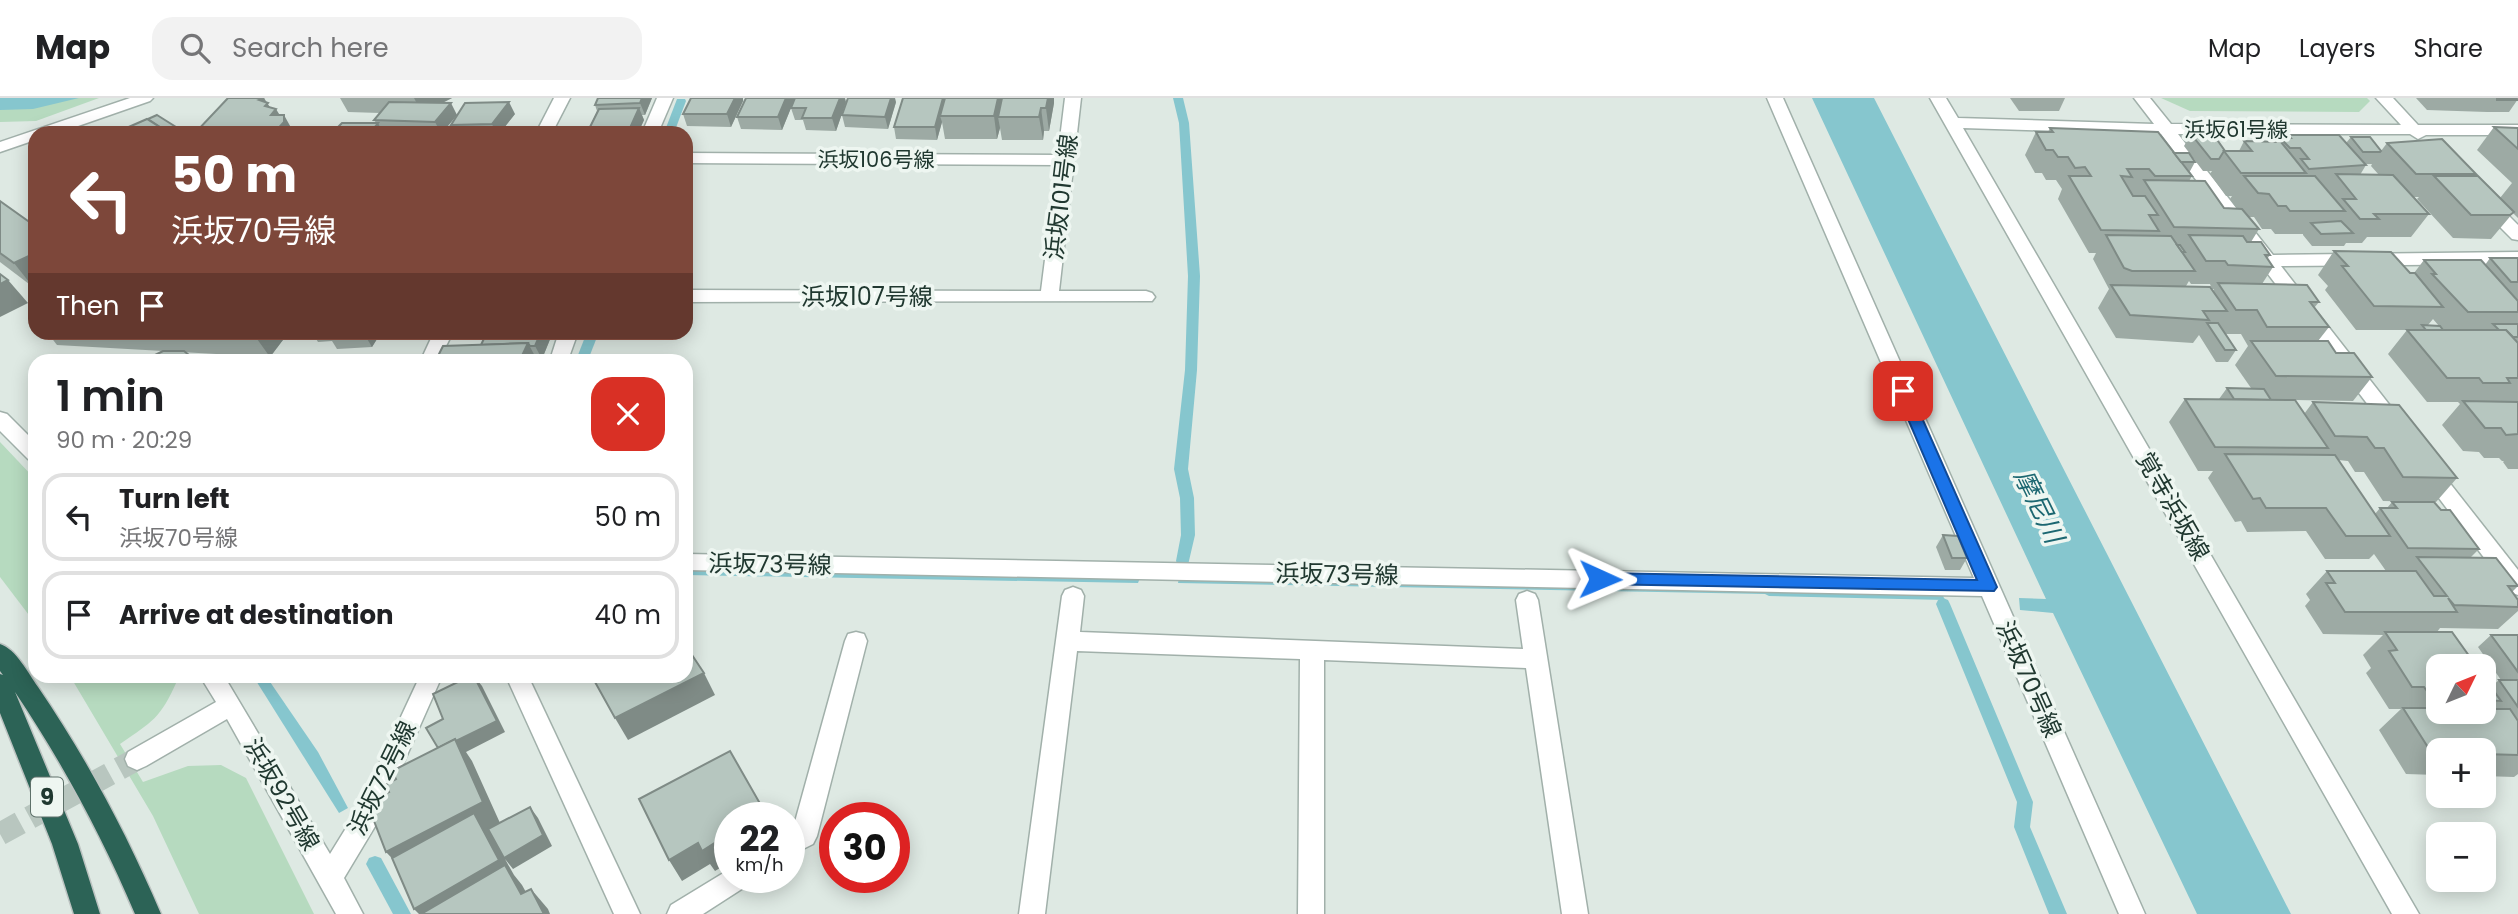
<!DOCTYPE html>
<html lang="en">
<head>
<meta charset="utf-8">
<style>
	:root { --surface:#fff; --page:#f2f2f2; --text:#202124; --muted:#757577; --line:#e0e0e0 }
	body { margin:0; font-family:Poppins,"Noto Sans JP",sans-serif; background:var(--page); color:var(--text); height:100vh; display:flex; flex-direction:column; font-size:26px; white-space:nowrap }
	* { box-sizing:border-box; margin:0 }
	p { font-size:23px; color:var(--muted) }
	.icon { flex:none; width:38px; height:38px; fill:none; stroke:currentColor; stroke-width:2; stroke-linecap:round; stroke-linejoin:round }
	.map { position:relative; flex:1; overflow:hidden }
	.side { position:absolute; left:28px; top:256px; width:665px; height:329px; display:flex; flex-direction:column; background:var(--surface); border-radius:21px; box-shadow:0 4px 18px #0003 }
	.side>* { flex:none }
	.hud { position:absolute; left:28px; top:28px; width:665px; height:214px; border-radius:21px; box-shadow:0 4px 18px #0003; background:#7d473a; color:#fff; overflow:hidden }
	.needle { width:46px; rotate:47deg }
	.tools { position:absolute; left:2426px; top:556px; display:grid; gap:14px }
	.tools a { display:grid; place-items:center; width:70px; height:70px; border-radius:14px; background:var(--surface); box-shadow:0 4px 18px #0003; font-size:35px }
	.speed { position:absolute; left:714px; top:704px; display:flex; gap:14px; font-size:35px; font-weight:700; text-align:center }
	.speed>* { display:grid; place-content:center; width:91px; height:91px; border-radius:50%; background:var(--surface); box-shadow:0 4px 18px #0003; line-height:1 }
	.speed small { font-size:18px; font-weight:400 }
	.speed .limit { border:10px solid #d22; background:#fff; color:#111 }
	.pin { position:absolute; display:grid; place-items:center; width:60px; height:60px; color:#fff; margin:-30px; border-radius:14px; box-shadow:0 4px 10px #0006 }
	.me { position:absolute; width:77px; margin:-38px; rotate:91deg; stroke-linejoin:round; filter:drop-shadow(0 0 5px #0008) }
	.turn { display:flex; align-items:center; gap:24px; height:147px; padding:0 28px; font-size:32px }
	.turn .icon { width:91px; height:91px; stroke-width:2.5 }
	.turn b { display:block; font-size:49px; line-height:60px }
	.then { display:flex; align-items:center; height:66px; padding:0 28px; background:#0003; gap:14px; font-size:26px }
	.round { display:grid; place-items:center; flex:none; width:74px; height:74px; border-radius:21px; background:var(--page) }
	.summary { display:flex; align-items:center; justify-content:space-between; height:119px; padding:0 28px }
	h1 { font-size:42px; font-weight:600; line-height:52px }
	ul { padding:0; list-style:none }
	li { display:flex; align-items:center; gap:21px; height:88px; margin:0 14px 10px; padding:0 14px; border:4px solid var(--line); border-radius:21px }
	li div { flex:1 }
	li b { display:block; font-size:26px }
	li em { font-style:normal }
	header { display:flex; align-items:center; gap:42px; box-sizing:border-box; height:98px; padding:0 35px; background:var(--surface); border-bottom:2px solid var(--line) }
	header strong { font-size:33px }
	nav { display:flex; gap:38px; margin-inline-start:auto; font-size:24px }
	.search { width:490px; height:63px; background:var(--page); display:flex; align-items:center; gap:18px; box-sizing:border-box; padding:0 24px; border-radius:21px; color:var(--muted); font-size:26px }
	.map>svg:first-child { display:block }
	.green { fill:#b6dabf }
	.water { fill:#86c6ce }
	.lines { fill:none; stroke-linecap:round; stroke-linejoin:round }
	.stream { fill:#86c6ce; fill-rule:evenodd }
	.minor-tunnel { stroke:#b8c6bf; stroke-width:23; stroke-dasharray:23 11; stroke-linecap:butt }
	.minor-casing { stroke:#a1b0aa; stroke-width:3 }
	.highway-casing { stroke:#bcc3c1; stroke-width:3 }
	.minor { fill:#fff; fill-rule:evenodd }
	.highway { fill:#2c6356; fill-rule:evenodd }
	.wall { fill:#9daaa4; fill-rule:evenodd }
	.shaded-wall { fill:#7f8b86 }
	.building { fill:#b6c6bf; stroke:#7f8b86; stroke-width:2 }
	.route { fill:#1a73e8; stroke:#114b97; stroke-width:2 }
	.labels { text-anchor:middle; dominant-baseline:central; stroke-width:7; stroke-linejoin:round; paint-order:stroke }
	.far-street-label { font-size:21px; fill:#203830; stroke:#eef6f1 }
	.shield { fill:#eef6f1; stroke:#5e716a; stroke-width:2 }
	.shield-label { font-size:23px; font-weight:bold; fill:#203830 }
	.street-label { font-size:24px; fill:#203830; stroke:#eef6f1 }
	.water-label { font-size:26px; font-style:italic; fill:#1c6771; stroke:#eef6f1 }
</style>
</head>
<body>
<header>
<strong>Map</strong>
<div class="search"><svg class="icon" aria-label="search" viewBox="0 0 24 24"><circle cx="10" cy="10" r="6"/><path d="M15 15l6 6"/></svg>Search here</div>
<nav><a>Map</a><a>Layers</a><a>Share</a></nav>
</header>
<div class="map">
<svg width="2518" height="816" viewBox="0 0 2518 816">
	<rect width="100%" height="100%" fill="#dee9e3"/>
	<!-- green -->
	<g class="green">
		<path d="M0 0H99L36 23 0 24Z"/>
		<path d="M2161 0H2367L2370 3 2359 14 2190 13Z"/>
		<path d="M0 344 35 381V525L0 479Z"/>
		<path d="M70 578H176L177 583C160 621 153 623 120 646L143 684 188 668 221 667 246 680 314 816H199L153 718Z"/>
	</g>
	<!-- water -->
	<g class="water">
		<path d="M0 0H79L33 11 0 12Z"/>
		<path d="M1812 0H1874L2291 816H2197L2053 515 2020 512 2019 500 2046 501Z"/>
		<path d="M686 472 1140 480 1138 485 686 477Z"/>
		<path d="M1179 479 1399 485 1401 487 1719 491 1723 494 1807 493 1943 498 1945 502 1769 498 1765 496 1178 485Z"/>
		<path d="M253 578H266L318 654 348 710 339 715Z"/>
	</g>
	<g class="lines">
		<!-- stream -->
		<g class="stream">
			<path d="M1173 0H1183L1189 25 1200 178 1197 272 1188 371 1194 400 1195 437 1188 467H1178L1176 463 1181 437 1180 400 1174 371 1185 272 1188 178 1179 25Z"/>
			<path d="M677 1H685L686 3 674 35H664Z"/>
			<path d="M587 234H599L588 262H576Z"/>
			<path d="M1943 500 1948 502 1950 506 2033 704 2030 729 2067 816H2049L2014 729 2017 704 1936 506 1938 502Z"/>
			<path d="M375 758 381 760 411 816H393L366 766 369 760Z"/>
		</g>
		<!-- minor-tunnel -->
		<path class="minor-tunnel" d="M0 736 137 661"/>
		<defs>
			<g id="minor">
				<path d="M130 0H153L150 3 58 35H35V42L0 54V44Z"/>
				<path d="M554 0H570L552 35H536Z"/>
				<path d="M657 0H673L658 35H642Z"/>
				<path d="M1065 0H1081L1059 193H1146L1152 195 1155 199 1152 203 686 204V192L1041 193 1057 67 686 65V55L1058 57Z"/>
				<path d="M1767 0H1783L2145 816H2119L1982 498 686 472V456L1974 480Z"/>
				<path d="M1930 0H1946L1958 20 2154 26 2134 0H2150L2171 26 2401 27 2376 0H2393L2418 27H2518V37H2426L2418 41 2410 36H2178L2273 157 2518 154V166L2281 168 2402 323 2405 328 2402 333H2388L2161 36 1963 30 2419 816H2392Z"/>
				<path d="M2485 99 2491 100 2518 127V142L2512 141 2479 108 2477 104 2479 100Z"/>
				<path d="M434 234H453L439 262H421Z"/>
				<path d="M559 234H578L568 262H550Z"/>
				<path d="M0 314 7 316 35 344V363L28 361 0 333Z"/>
				<path d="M2427 363 2434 365 2518 472V497L2510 494 2420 375 2417 370 2420 365Z"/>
				<path d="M1073 489 1081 492 1084 498 1080 534 1523 551 1516 502 1519 496 1527 493 1535 496 1538 502 1588 816H1562L1526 570 1324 562V816H1298L1300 561 1077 553 1045 816H1019L1062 498 1065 492Z"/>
				<path d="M856 534 864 536 867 543 817 738 813 746 789 758V733L793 731 845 543 848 536Z"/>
				<path d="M200 578H224L330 756 359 709 420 578H442L377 725 344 780 363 816H336L227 621 146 668 137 672 128 668 125 661 128 654 216 604Z"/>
				<path d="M506 578H528L640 816H614Z"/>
				<path d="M730 771V779H752L748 787 703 816H667L671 807Z"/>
			</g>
			<path id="highway" d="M0 546C16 551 28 575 38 589 87 661 127 736 161 816H135C102 738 62 664 15 594L78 746 100 816H74L52 746 0 615V576L3 577 0 573Z"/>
		</defs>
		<!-- minor casing -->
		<use href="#minor" class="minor-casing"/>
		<!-- highway casing -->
		<use href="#highway" class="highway-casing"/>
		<!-- minor -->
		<use href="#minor" class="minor"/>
		<!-- highway -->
		<use href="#highway" class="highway"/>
	</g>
	<!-- wall -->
	<g class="wall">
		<path d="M340 0H452L442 5 457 17 443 34H455L451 27 515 16 500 35 383 34 374 22 380 15 348 14Z"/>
		<path d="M652 0 645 17H642L644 22 638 35H591L589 31 597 13 595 7Z"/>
		<path d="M746 0H795L782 32 741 31 737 19Z"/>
		<path d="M903 0H944L945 2V0H1054V5L1049 33H1044L1043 42H1002L1000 30 997 41H945L942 24 937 42 896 41 894 29Z"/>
		<path d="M2010 0H2065L2059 13H2019Z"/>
		<path d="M2416 0H2516L2518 1 2509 14H2487L2427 12Z"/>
		<path d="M743 3 731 29 687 28 683 16Z"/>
		<path d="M846 4 836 33 806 32 803 22H795L791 10Z"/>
		<path d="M896 4 888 31 845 29 842 17Z"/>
		<path d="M2494 29 2518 30V120L2513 115 2491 141 2453 140 2417 101 2419 99H2414L2429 116 2411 139H2367L2362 145H2346L2344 148H2312L2303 137V136H2275L2271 131H2262L2254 119H2249L2259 131 2251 144 2270 157 2267 161 2273 169 2262 186 2319 204 2314 210 2329 229 2318 243 2372 279 2353 303 2295 302 2304 316 2313 304 2457 380 2436 404 2383 403 2364 374H2355L2348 363 2338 362 2375 416 2380 410H2387L2392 404 2479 451 2471 459 2518 488 2512 494 2518 502V513L2498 531 2440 530 2437 534 2438 614H2483V578L2491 589 2499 582H2501L2478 549 2491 537H2518V676L2514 679 2483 678V653H2438V677L2406 676 2379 632 2401 611H2389L2366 575 2371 570 2363 557 2383 537 2323 536 2305 508 2310 502 2306 496 2327 473H2386L2374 456 2369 461H2325L2306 433 2247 434 2241 423 2235 424 2208 380 2213 373H2198L2169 324 2185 301H2219L2227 290H2251L2235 267 2248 248 2241 236H2226L2236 252 2228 264H2216L2199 237 2193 245 2116 240 2098 210 2109 191 2093 161 2096 155H2089L2058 101 2062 91 2056 82H2046L2042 75H2035L2025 57 2036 34H2048L2050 30 2174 55 2195 64 2189 75 2192 78 2189 83 2224 110 2237 111 2230 101 2232 98H2226L2210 76 2212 73H2203L2184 48 2191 36 2225 53H2239L2244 43 2278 44 2280 40H2287L2289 37 2346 45 2351 39 2381 53 2387 45 2476 76 2474 78 2500 100 2512 85 2477 52ZM2365 66H2372L2371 68 2379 77H2360L2366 67ZM2189 183 2191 186H2210L2212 191H2214L2213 193 2186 188Z"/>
		<path d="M0 103 35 128V188L33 189 0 164Z"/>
		<path d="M2334 153 2414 175 2424 162H2462L2463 161 2485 167 2490 160H2518V371H2508L2503 364 2504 363H2502L2499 360H2484L2479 354 2463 353 2442 327 2460 306 2458 304H2427L2388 256 2407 232H2356L2325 192 2328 188 2318 177ZM2433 221 2439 228 2428 227Z"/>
		<path d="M47 234H289L270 259 57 247Z"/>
		<path d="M312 234H395L391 241H377L372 249 337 251 332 243 318 244Z"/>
		<path d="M553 234 542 261H536L537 262 481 247Z"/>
		<path d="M1943 437 1967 460 1960 472H1945L1936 449Z"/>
	</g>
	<!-- shaded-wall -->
	<g class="shaded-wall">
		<path d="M264 0 273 14 276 11 284 24V17L294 35H274L259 2Z"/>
		<path d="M414 0H452L422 15Z"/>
		<path d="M642 0H652L645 17 640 5Z"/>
		<path d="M735 0H743V3L731 29 727 16Z"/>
		<path d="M786 0H795L782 32 778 19Z"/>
		<path d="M840 0H845L846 4 836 33 832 20Z"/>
		<path d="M891 0H895L896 4 888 31 885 19Z"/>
		<path d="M943 0H944L946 9 940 18 942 24 937 42 935 29Z"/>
		<path d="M998 0H1004L998 19 1000 30 997 41 994 18Z"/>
		<path d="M1048 0H1054V5L1049 33 1046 10Z"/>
		<path d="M509 4 515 16 500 35H496L492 26Z"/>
		<path d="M451 5 457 17 442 35H441L435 24Z"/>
		<path d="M639 10 644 22 638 35H632L630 30Z"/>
		<path d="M1041 10 1044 33 1043 42 1039 19Z"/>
		<path d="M378 25 383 35H370Z"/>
		<path d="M176 29 180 35H163Z"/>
		<path d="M35 155V188L33 189 14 165Z"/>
		<path d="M8 182 28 205 0 219V186Z"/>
		<path d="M252 234H289L270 259Z"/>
		<path d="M363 234H373L377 241 372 249Z"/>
		<path d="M387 234H395L391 241Z"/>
		<path d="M541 234H553L542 261 535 248Z"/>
		<path d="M528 245 537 262H520Z"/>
		<path d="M704 575 715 597 628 642 615 620Z"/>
		<path d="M474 578 482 588 505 634 466 654 472 663 500 725 488 732 492 736 530 709 538 720 552 748 513 771 505 761 514 777 522 787 538 816H419L414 811 406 775 386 754 448 664Z"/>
		<path d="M597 578H634L606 592Z"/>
		<path d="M762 709 768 719H744Z"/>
		<path d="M730 735V764L715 773 710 766 682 783 669 762 698 745Z"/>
		<path d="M531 791 548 811 550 816H544Z"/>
	</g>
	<!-- building -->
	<g class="building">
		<path d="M228 0H264L259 2 268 5 265 8 276 11 271 17H284V24L274 35H195Z"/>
		<path d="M598 0H642L640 5 595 7Z"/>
		<path d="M691 0H735L727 16H683Z"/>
		<path d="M746 0H786L778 19H737Z"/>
		<path d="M795 0H840L832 20H802L806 10H791Z"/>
		<path d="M848 0H891L885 19 842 17Z"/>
		<path d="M903 0H943L935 29H894Z"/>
		<path d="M945 0H998L994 18H940Z"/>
		<path d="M1002 0H1048L1046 10H1041L1039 19H998Z"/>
		<path d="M2497 0H2516L2518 2H2497Z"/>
		<path d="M389 4 451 5 435 24 374 22Z"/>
		<path d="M509 4 492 26 451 27 465 5Z"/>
		<path d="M639 10 630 30 589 31 599 11Z"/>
		<path d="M157 17 176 29 166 33 148 21Z"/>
		<path d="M147 21 169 35H115Z"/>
		<path d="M342 25H378L370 35H332Z"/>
		<path d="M2494 29 2518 30V51Z"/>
		<path d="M2050 30 2158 34 2192 78H2155L2149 71H2127L2132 79 2121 78 2133 98H2145L2158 117H2149L2159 133 2101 132 2069 78H2091L2085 69 2075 70 2068 59H2058L2053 52H2046L2036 34H2053Z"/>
		<path d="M489 33 488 35H435L436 34Z"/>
		<path d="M2191 36H2213L2225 53H2224L2219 61H2211Z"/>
		<path d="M2289 37H2339L2366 67 2309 71 2301 61H2309L2300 50H2290L2280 40H2291Z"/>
		<path d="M2351 39H2370L2381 53 2380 54H2363Z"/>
		<path d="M2442 41 2476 76H2416L2387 45Z"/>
		<path d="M2244 43 2281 44 2306 75H2241L2224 53H2252Z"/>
		<path d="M2174 55H2189L2195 64H2181Z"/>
		<path d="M2336 76 2393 77 2429 116H2374L2379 121H2360L2343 101H2356Z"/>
		<path d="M2244 78H2315L2345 113H2290L2286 108H2278L2269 96 2258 95Z"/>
		<path d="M2434 78H2478L2514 114 2510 117H2471Z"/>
		<path d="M2144 82 2205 83 2224 110 2242 111 2259 131 2174 129Z"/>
		<path d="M0 103 35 128V155L14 165 0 155Z"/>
		<path d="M2341 123 2353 135 2321 136 2311 125Z"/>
		<path d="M2106 137 2171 138 2195 173H2132L2124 170Z"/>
		<path d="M2189 137 2243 138 2247 144H2261L2270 157H2265L2273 169 2228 167 2225 163H2206Z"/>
		<path d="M2177 147H2180L2185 154H2182Z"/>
		<path d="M2334 153 2391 154 2410 175H2415L2443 209 2374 208 2342 168H2348Z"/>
		<path d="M2490 160H2518V184H2511Z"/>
		<path d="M2424 162H2481L2518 203V214H2468L2432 176H2436Z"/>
		<path d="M0 176 8 182 0 186Z"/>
		<path d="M2218 185 2307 187 2319 204H2310L2329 229H2267L2257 212H2236Z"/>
		<path d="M2111 187 2210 189 2227 213H2203L2209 222 2130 217Z"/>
		<path d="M2207 225H2218L2236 252H2225Z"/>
		<path d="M2493 226H2518V239H2513L2506 232H2499Z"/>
		<path d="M2422 227 2440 228 2443 232H2426Z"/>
		<path d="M2407 232H2506L2518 245V280H2507L2510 285H2483L2479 280H2447Z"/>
		<path d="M487 234H541L535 248H530L528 245 481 247Z"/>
		<path d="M2251 243H2328L2336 255H2354L2372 279 2276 278Z"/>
		<path d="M528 245 520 262H436L443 248Z"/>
		<path d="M163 253H184L195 262H145Z"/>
		<path d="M2227 290 2264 291 2271 302 2234 301Z"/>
		<path d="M2185 301 2295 302 2328 350 2215 349Z"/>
		<path d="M2463 303 2518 304V336L2506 337 2501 330H2485Z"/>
		<path d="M2313 304 2399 307 2457 380 2403 379 2384 350H2375L2367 339 2335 338Z"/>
		<path d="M2225 356 2335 357 2390 438H2346L2326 410H2266L2260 400 2253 401Z"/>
		<path d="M2392 404H2434L2441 412H2450L2479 451 2408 450 2380 410H2397Z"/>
		<path d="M1943 437 1958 438 1967 460H1952Z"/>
		<path d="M2417 459 2496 460 2518 488H2508L2518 502V509L2454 507 2448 500 2457 514H2345L2326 485H2335L2327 473H2416L2434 498H2447Z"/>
		<path d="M2385 534H2452L2477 569H2438V601L2432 600 2424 589H2412L2389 553 2397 552Z"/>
		<path d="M2491 537H2518V574Z"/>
		<path d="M686 548 704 575 615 620 595 584 604 580 603 578H686Z"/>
		<path d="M470 578H474L497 623 456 643 455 641 438 650 426 630 443 621 433 596Z"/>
		<path d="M2483 578 2501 603 2483 602Z"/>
		<path d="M2499 582H2518V609Z"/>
		<path d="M2403 610H2438V614H2483V611H2510L2518 623V657L2483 656V653H2438V654H2431Z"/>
		<path d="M455 641 483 704 386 754 369 710 379 705 378 699 389 694 385 687 396 681 392 673Z"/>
		<path d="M730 653 762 709 744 719H730V735L702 753 698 745 669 762 639 701Z"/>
		<path d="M530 709 543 737 504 760 488 731Z"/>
		<path d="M474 715 499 762 414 811 392 760Z"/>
		<path d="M505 767 521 796 531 791 544 816H421Z"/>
	</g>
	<!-- route -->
	<path class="route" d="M1903 288 1910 293 1997 489 1994 493 1594 486 1592 481 1594 477 1600 475 1977 482 1896 293Z"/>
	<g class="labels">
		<!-- far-street labels -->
		<g class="far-street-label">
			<text x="2236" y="31">浜坂61号線</text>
			<text x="876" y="61">浜坂106号線</text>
		</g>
		<!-- shield labels -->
		<rect class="shield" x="31" y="679.5" width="32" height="39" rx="5"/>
		<g class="shield-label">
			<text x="47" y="699">9</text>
		</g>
		<!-- street labels -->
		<g class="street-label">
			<text transform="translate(1061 99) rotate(-83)">浜坂101号線</text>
			<text x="867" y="198">浜坂107号線</text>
			<text transform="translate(2173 408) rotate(60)">覚寺浜坂線</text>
			<text transform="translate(770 466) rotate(1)">浜坂73号線</text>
			<text transform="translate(1337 476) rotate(1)">浜坂73号線</text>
			<text transform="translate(2029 581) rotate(66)">浜坂70号線</text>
			<text transform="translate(382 680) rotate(-64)">浜坂72号線</text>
			<text transform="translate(282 696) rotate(60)">浜坂92号線</text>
		</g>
		<!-- water labels -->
		<g class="water-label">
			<text transform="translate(2039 408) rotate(64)">摩尼川</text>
		</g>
	</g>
</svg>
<div class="tools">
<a><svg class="needle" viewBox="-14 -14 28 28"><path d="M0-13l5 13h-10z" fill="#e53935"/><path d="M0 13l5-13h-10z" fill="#757577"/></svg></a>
<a>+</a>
<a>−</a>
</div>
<div class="speed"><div>22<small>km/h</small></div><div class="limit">30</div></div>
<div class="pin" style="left:1903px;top:293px;background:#d93025"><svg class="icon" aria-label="arrive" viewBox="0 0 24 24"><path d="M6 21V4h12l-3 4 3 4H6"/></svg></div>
<svg class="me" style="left:1600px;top:481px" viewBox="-20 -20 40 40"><path d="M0-17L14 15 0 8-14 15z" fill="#1a73e8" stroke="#fff" stroke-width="4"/></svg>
<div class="hud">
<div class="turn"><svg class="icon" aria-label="left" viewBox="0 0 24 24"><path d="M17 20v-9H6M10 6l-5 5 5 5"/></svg><div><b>50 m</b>浜坂70号線</div></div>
<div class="then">Then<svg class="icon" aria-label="arrive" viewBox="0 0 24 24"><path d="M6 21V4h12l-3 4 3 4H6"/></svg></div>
</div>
<section class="side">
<div class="summary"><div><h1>1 min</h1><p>90 m · 20:29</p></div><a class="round" style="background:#d93025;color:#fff"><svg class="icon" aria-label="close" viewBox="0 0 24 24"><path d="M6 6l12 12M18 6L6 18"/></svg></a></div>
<ul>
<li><svg class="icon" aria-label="left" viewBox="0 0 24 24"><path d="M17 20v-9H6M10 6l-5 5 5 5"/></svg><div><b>Turn left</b><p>浜坂70号線</p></div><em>50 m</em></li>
<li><svg class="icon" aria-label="arrive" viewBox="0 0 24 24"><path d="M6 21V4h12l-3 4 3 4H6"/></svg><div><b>Arrive at destination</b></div><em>40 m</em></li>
</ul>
</section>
</div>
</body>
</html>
